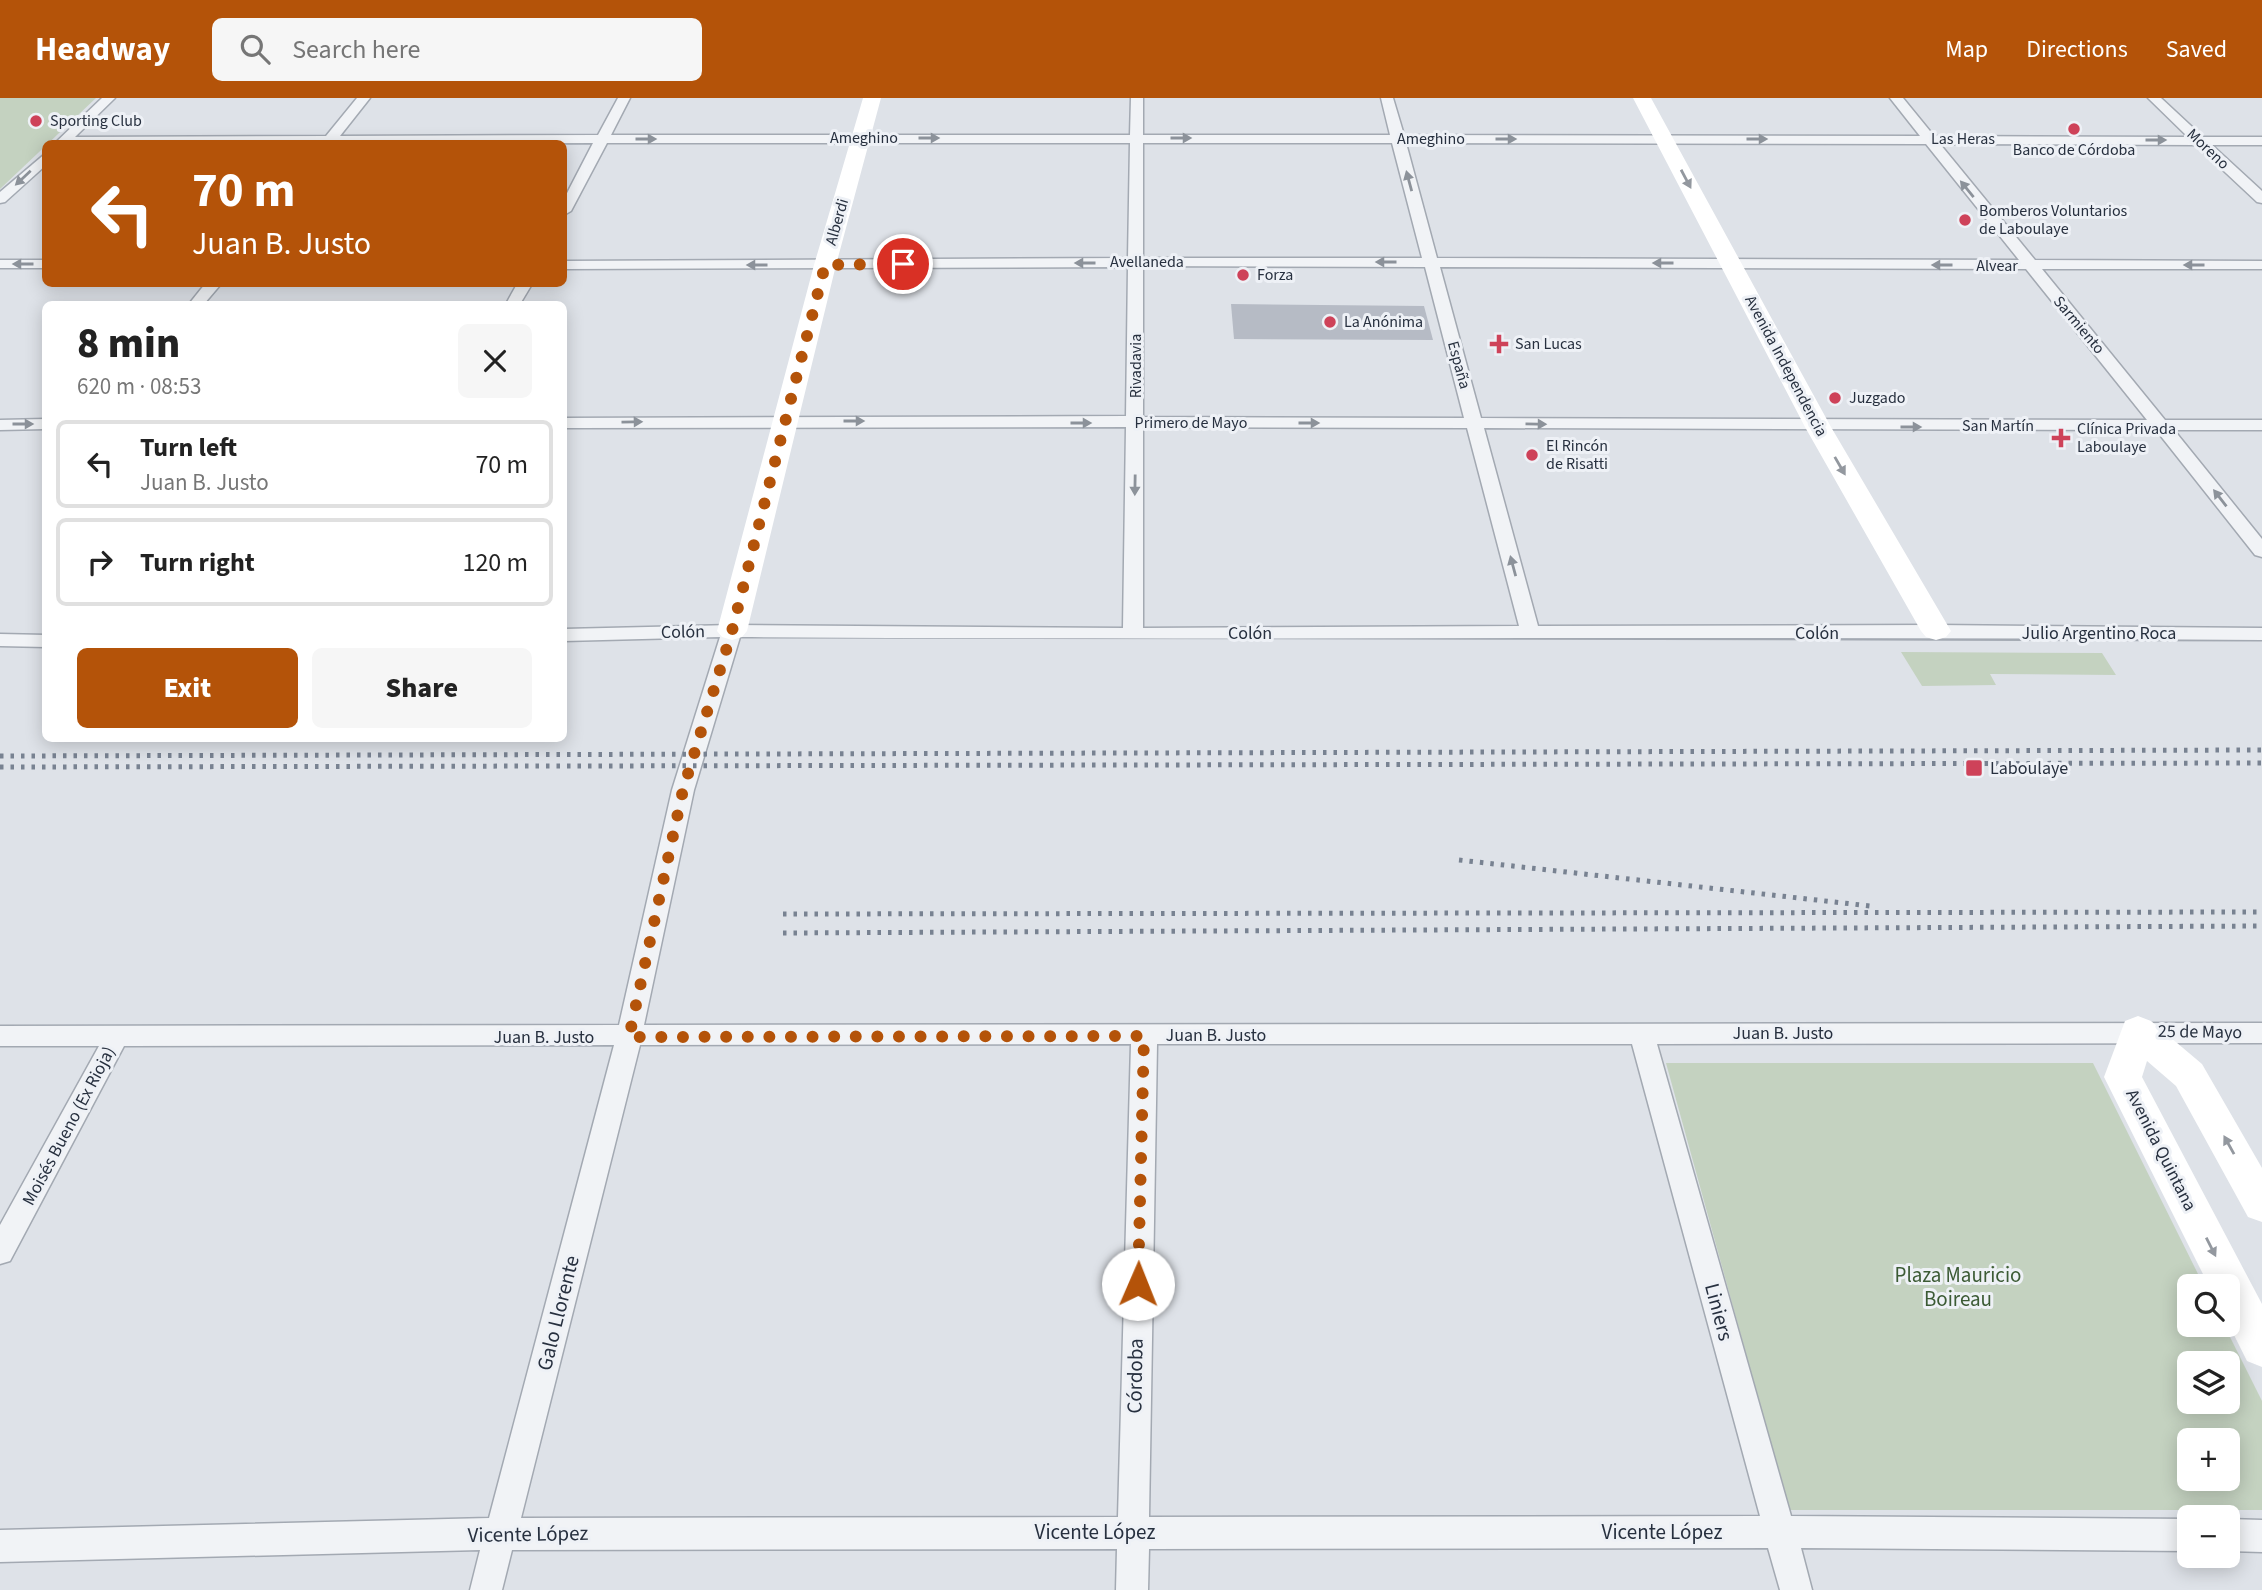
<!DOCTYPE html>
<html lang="en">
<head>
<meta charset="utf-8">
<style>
	:root { --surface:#fff; --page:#f6f6f6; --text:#222; --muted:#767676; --line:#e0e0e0; --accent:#b45309 }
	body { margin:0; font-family:"Source Sans 3",sans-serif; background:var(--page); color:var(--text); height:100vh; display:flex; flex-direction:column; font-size:26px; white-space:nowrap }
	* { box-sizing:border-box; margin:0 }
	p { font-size:23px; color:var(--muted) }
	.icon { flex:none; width:38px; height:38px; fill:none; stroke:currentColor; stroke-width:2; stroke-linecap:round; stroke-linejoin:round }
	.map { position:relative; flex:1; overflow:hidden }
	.side { position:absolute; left:42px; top:203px; width:525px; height:441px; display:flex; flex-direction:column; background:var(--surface); border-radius:10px; box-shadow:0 4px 18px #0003 }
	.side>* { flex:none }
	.guide { position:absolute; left:42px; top:42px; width:525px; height:147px; border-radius:10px; box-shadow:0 4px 18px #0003; background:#b45309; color:#fff; overflow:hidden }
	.tools { position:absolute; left:2177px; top:1176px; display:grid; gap:14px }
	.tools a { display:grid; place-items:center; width:63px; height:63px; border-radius:10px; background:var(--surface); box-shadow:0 4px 18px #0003; font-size:35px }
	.pin { position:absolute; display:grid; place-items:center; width:60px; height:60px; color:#fff; margin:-30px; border:4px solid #fff; border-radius:50%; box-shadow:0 2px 7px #0007 }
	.me { position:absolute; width:77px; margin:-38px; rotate:1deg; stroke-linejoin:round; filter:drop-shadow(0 0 5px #0008) }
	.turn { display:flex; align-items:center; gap:24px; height:147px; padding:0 35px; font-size:32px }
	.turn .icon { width:91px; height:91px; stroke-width:2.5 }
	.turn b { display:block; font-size:49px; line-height:60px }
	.round { display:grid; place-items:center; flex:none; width:74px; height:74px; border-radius:10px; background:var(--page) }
	.overview { display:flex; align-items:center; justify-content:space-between; height:119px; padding:0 35px }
	h1 { font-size:42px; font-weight:800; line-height:52px }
	.primary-button { display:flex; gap:14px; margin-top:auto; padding:14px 35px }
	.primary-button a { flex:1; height:80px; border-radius:10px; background:var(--accent); color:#fff; font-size:28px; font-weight:800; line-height:80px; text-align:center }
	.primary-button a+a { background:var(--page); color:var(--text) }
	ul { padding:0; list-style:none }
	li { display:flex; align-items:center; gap:21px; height:88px; margin:0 14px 10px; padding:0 21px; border:4px solid var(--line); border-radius:10px }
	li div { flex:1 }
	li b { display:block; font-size:26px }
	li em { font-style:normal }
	header { display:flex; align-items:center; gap:42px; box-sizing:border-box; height:98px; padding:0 35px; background:var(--accent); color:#fff }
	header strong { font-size:33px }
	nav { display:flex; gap:38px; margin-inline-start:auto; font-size:24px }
	.search { width:490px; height:63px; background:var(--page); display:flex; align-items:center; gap:18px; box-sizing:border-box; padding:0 24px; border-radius:10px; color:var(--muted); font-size:26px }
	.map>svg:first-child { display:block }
	.green { fill:#c4d2c0; fill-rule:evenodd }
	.building { fill:#b6bbc5 }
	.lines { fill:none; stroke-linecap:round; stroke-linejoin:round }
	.street-casing { stroke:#a3a9b2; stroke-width:3 }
	.street { fill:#f1f3f6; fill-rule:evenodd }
	.secondary { fill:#fff; fill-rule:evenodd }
	.rail { stroke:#788291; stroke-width:5; stroke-dasharray:3.5 7; stroke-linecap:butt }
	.oneway { fill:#8c929a }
	.oneway2 { fill:#93989f }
	.route { stroke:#b45309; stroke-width:12; stroke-dasharray:0 21.6 }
	.poi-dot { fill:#ce4259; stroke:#eef1f6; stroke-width:2.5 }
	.labels { text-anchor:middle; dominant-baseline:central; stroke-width:6; stroke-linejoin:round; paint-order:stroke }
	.far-poi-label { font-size:16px; fill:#27303f; stroke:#eef1f6; text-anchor:start }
	.far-street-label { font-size:16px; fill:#27303f; stroke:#eef1f6 }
	.street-label { font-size:18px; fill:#27303f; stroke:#eef1f6 }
	.poi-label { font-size:18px; fill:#27303f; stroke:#eef1f6; text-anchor:start }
	.near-park-label { font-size:21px; fill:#3c5b35; stroke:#eef1f6 }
	.near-street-label { font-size:21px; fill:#27303f; stroke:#eef1f6 }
</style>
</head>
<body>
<header>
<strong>Headway</strong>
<div class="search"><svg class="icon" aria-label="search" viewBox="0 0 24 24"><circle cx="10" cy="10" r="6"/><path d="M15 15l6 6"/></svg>Search here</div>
<nav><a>Map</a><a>Directions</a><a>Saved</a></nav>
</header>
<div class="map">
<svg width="2262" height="1492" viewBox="0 0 2262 1492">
	<rect width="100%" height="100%" fill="#dee2e8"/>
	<!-- green -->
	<g class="green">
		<path d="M0 0H96L0 91Z"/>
		<path d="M1901 554 2102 555 2116 577 1990 576 1996 587 1922 588Z"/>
		<path d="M1666 965H2093L2204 1188H2189V1227H2224L2262 1303V1412H1789ZM2228 1265V1304H2189V1265ZM2228 1342V1381H2189V1342Z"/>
	</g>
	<!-- building -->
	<path class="building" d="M1231 206 1424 208 1433 242 1234 241Z"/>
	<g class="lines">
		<defs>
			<g id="street">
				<path d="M102 0H115L75 39 326 38 357 0H370L340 38 598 37 618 0H630L611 37H1130L1131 0H1143V37H1390L1381 0H1393L1404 37 1920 38 1890 0H1903L1934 38 2188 39 2148 0H2161L2203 39H2262V47H2212L2262 93V105L2257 104 2196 47 1940 46 2035 162 2262 163V171H2042L2165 322H2262V332H2174L2262 441V459L2255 457 2156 332 1484 330 1538 528 1936 527 2262 530V542C1755 537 1247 543 740 539L694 692 644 927 2262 925V945L1657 946 1791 1418 2189 1421V1453L1801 1450 1812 1492H1780L1768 1450 1149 1451 1148 1492H1116L1117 1451 512 1452 502 1492H470L480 1452 0 1464V1432L489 1420 614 947 124 948 10 1163 0 1166V1127L99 948H0V928L619 927 672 692 720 539 564 543V531L732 527 1123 530 1126 329 564 330V320L1126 318 1128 169 564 171V163L1128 160 1130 45H607L571 113 564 117V101L593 45 54 46ZM1143 45H1392L1422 160H1143ZM1406 45 1926 46 2019 162 1437 160ZM1143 168 1425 169 1464 320 1143 319ZM1440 169 2026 171 2147 322 1481 320ZM1143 329 1467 330 1519 528 1143 530ZM1131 946 1118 1419 521 1420 640 947ZM1157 946H1632L1760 1418 1149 1419Z"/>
				<path d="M46 55V67L5 104 0 105V94Z"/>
				<rect x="0" y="162" width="46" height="8"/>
				<path d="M205 186H221L204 206H189Z"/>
				<path d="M517 186H532L520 206H506Z"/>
				<path d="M46 321V331L0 332V322Z"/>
				<path d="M0 536 46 537V549L0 548Z"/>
				<path d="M2228 1421 2262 1422V1454L2228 1453Z"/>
			</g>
		</defs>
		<!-- street casing -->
		<use href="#street" class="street-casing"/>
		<!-- street -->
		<use href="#street" class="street"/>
		<!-- secondary -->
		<g class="secondary">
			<path d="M863 0H881L836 167 747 533 742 539 732 542 722 539 717 533 814 167Z"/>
			<path d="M1633 0H1651L1831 329 1951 533 1946 539 1936 542 1926 539 1921 533 1805 329Z"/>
			<path d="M2138 918 2151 923 2202 966 2262 1070V1124L2248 1119 2176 988 2147 963 2142 979 2262 1206V1269L2247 1263 2228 1225V1188H2209L2104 979 2125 923Z"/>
		</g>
		<!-- rail -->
		<g class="rail">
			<path d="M0 658 2262 652"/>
			<path d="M0 669 2262 665"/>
			<path d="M1459 762 1870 808"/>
			<path d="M783 816 2262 814"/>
			<path d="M783 835 2262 828"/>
		</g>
	</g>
	<!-- one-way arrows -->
	<defs><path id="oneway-solid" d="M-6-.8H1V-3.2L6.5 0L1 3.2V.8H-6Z" transform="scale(1.75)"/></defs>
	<g class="oneway">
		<use href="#oneway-solid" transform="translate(929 40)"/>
		<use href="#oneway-solid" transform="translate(1181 40)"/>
		<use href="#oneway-solid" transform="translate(646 41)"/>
		<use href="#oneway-solid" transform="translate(1506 41)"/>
		<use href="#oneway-solid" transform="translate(1757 41)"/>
		<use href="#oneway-solid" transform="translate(2156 42)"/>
		<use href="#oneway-solid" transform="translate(23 80) rotate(137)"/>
		<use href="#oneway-solid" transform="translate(1409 83) rotate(-105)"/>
		<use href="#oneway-solid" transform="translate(1967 91) rotate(-129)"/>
		<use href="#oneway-solid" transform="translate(1386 164) rotate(-180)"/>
		<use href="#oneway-solid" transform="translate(1085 165) rotate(180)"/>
		<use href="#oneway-solid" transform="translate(1663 165) rotate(-180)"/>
		<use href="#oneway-solid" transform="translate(23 166) rotate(180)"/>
		<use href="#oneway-solid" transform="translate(757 167) rotate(-180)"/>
		<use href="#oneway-solid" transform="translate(1942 167) rotate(-180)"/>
		<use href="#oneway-solid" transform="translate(2194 167) rotate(180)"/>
		<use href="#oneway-solid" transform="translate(854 323)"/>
		<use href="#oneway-solid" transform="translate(632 324) rotate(-1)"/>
		<use href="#oneway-solid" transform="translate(1081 325)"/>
		<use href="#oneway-solid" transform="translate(1309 325)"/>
		<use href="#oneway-solid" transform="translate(23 326)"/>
		<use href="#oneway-solid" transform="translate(1536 326) rotate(1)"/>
		<use href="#oneway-solid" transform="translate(1911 329)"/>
		<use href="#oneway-solid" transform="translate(1135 387) rotate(91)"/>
		<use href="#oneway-solid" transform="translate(2220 400) rotate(-128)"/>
		<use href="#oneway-solid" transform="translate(1513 468) rotate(-105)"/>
	</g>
	<g class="oneway2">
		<use href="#oneway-solid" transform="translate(1686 81) rotate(62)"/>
		<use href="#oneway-solid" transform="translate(1840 368) rotate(60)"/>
		<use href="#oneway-solid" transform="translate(2229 1047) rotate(-119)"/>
		<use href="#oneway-solid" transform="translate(2211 1149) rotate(63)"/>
	</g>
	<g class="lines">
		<!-- route -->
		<path class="route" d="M903 166 825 167 732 533 683 692 629 939 1144 938 1138 1186"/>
	</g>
	<!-- markers -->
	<g class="poi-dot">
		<circle cx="36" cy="23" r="7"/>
		<circle cx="2074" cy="31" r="7"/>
		<circle cx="1965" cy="122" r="7"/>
		<circle cx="1243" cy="177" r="7"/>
		<circle cx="1330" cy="224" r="7"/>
		<path d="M1495.5 235.5h7v7h7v7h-7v7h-7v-7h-7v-7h7z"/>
		<circle cx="1835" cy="300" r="7"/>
		<path d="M2057.5 329.5h7v7h7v7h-7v7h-7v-7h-7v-7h7z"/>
		<circle cx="1532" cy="357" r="7"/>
		<rect x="1965" y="661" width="18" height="18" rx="3.5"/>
	</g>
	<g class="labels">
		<!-- far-poi labels -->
		<g class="far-poi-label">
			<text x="50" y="23">Sporting Club</text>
			<text x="2074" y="52" text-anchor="middle">Banco de Córdoba</text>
			<text x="1979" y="113">Bomberos Voluntarios<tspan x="1979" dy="18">de Laboulaye</tspan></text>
			<text x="1257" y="177">Forza</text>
			<text x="1344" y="224">La Anónima</text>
			<text x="1515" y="246">San Lucas</text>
			<text x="1849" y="300">Juzgado</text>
			<text x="2077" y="331">Clínica Privada<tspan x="2077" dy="18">Laboulaye</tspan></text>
			<text x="1546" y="348">El Rincón<tspan x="1546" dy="18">de Risatti</tspan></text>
		</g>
		<!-- far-street labels -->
		<g class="far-street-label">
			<text x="864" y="40">Ameghino</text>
			<text x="1431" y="41">Ameghino</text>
			<text x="1963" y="41">Las Heras</text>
			<text transform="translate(2208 51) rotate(43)">Moreno</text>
			<text transform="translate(837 124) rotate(-74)">Alberdi</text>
			<text x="1147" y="164">Avellaneda</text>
			<text x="1997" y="168">Alvear</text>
			<text transform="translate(2079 227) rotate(50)">Sarmiento</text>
			<text transform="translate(1459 267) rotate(75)">España</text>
			<text transform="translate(1136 268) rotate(-90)">Rivadavia</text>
			<text transform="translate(1786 268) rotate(62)">Avenida Independencia</text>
			<text x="1191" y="325">Primero de Mayo</text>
			<text x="1998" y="328">San Martín</text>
		</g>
		<!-- street labels -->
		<g class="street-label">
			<text transform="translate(683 534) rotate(-1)">Colón</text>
			<text x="1250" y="535">Colón</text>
			<text x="1817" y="535">Colón</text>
			<text x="2099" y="535">Julio Argentino Roca</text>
			<text transform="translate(2200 934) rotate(1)">25 de Mayo</text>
			<text x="1783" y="935">Juan B. Justo</text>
			<text x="1216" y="937">Juan B. Justo</text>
			<text x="544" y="939">Juan B. Justo</text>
			<text transform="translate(69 1028) rotate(-62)">Moisés Bueno (Ex Rioja)</text>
			<text transform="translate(2161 1052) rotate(63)">Avenida Quintana</text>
		</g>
		<!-- poi labels -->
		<g class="poi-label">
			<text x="1990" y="670">Laboulaye</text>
		</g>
		<!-- near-park labels -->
		<g class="near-park-label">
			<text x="1958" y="1177">Plaza Mauricio<tspan x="1958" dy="24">Boireau</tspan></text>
		</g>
		<!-- near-street labels -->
		<g class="near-street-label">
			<text transform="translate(1719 1214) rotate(75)">Liniers</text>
			<text transform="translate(558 1215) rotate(-76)">Galo Llorente</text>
			<text transform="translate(1135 1278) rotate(-89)">Córdoba</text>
			<text x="1095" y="1434">Vicente López</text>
			<text x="1662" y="1434">Vicente López</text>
			<text transform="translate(528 1436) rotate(-1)">Vicente López</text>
		</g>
	</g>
</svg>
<div class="tools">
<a><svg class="icon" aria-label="search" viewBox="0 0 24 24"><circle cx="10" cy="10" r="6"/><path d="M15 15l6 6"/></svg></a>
<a><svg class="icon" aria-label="layers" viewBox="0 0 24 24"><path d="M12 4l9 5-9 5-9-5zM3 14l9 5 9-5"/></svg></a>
<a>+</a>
<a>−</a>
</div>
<div class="pin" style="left:903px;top:166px;background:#d93025"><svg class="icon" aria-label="arrive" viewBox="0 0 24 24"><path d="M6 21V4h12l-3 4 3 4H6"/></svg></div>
<svg class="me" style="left:1138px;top:1186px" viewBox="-20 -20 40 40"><circle r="19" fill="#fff"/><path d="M0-13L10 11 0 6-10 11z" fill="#b45309"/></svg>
<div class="guide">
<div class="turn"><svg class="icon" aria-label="left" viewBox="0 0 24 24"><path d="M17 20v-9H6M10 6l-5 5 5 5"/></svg><div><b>70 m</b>Juan B. Justo</div></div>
</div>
<section class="side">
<div class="overview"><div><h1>8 min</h1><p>620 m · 08:53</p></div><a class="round"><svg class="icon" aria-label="close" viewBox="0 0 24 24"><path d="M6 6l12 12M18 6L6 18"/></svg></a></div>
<ul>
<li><svg class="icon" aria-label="left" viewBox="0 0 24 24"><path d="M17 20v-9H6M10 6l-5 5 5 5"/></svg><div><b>Turn left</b><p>Juan B. Justo</p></div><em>70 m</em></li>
<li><svg class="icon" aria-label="right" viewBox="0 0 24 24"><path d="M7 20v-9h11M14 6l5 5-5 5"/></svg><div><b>Turn right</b></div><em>120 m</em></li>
</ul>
<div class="primary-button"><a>Exit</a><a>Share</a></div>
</section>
</div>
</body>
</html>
